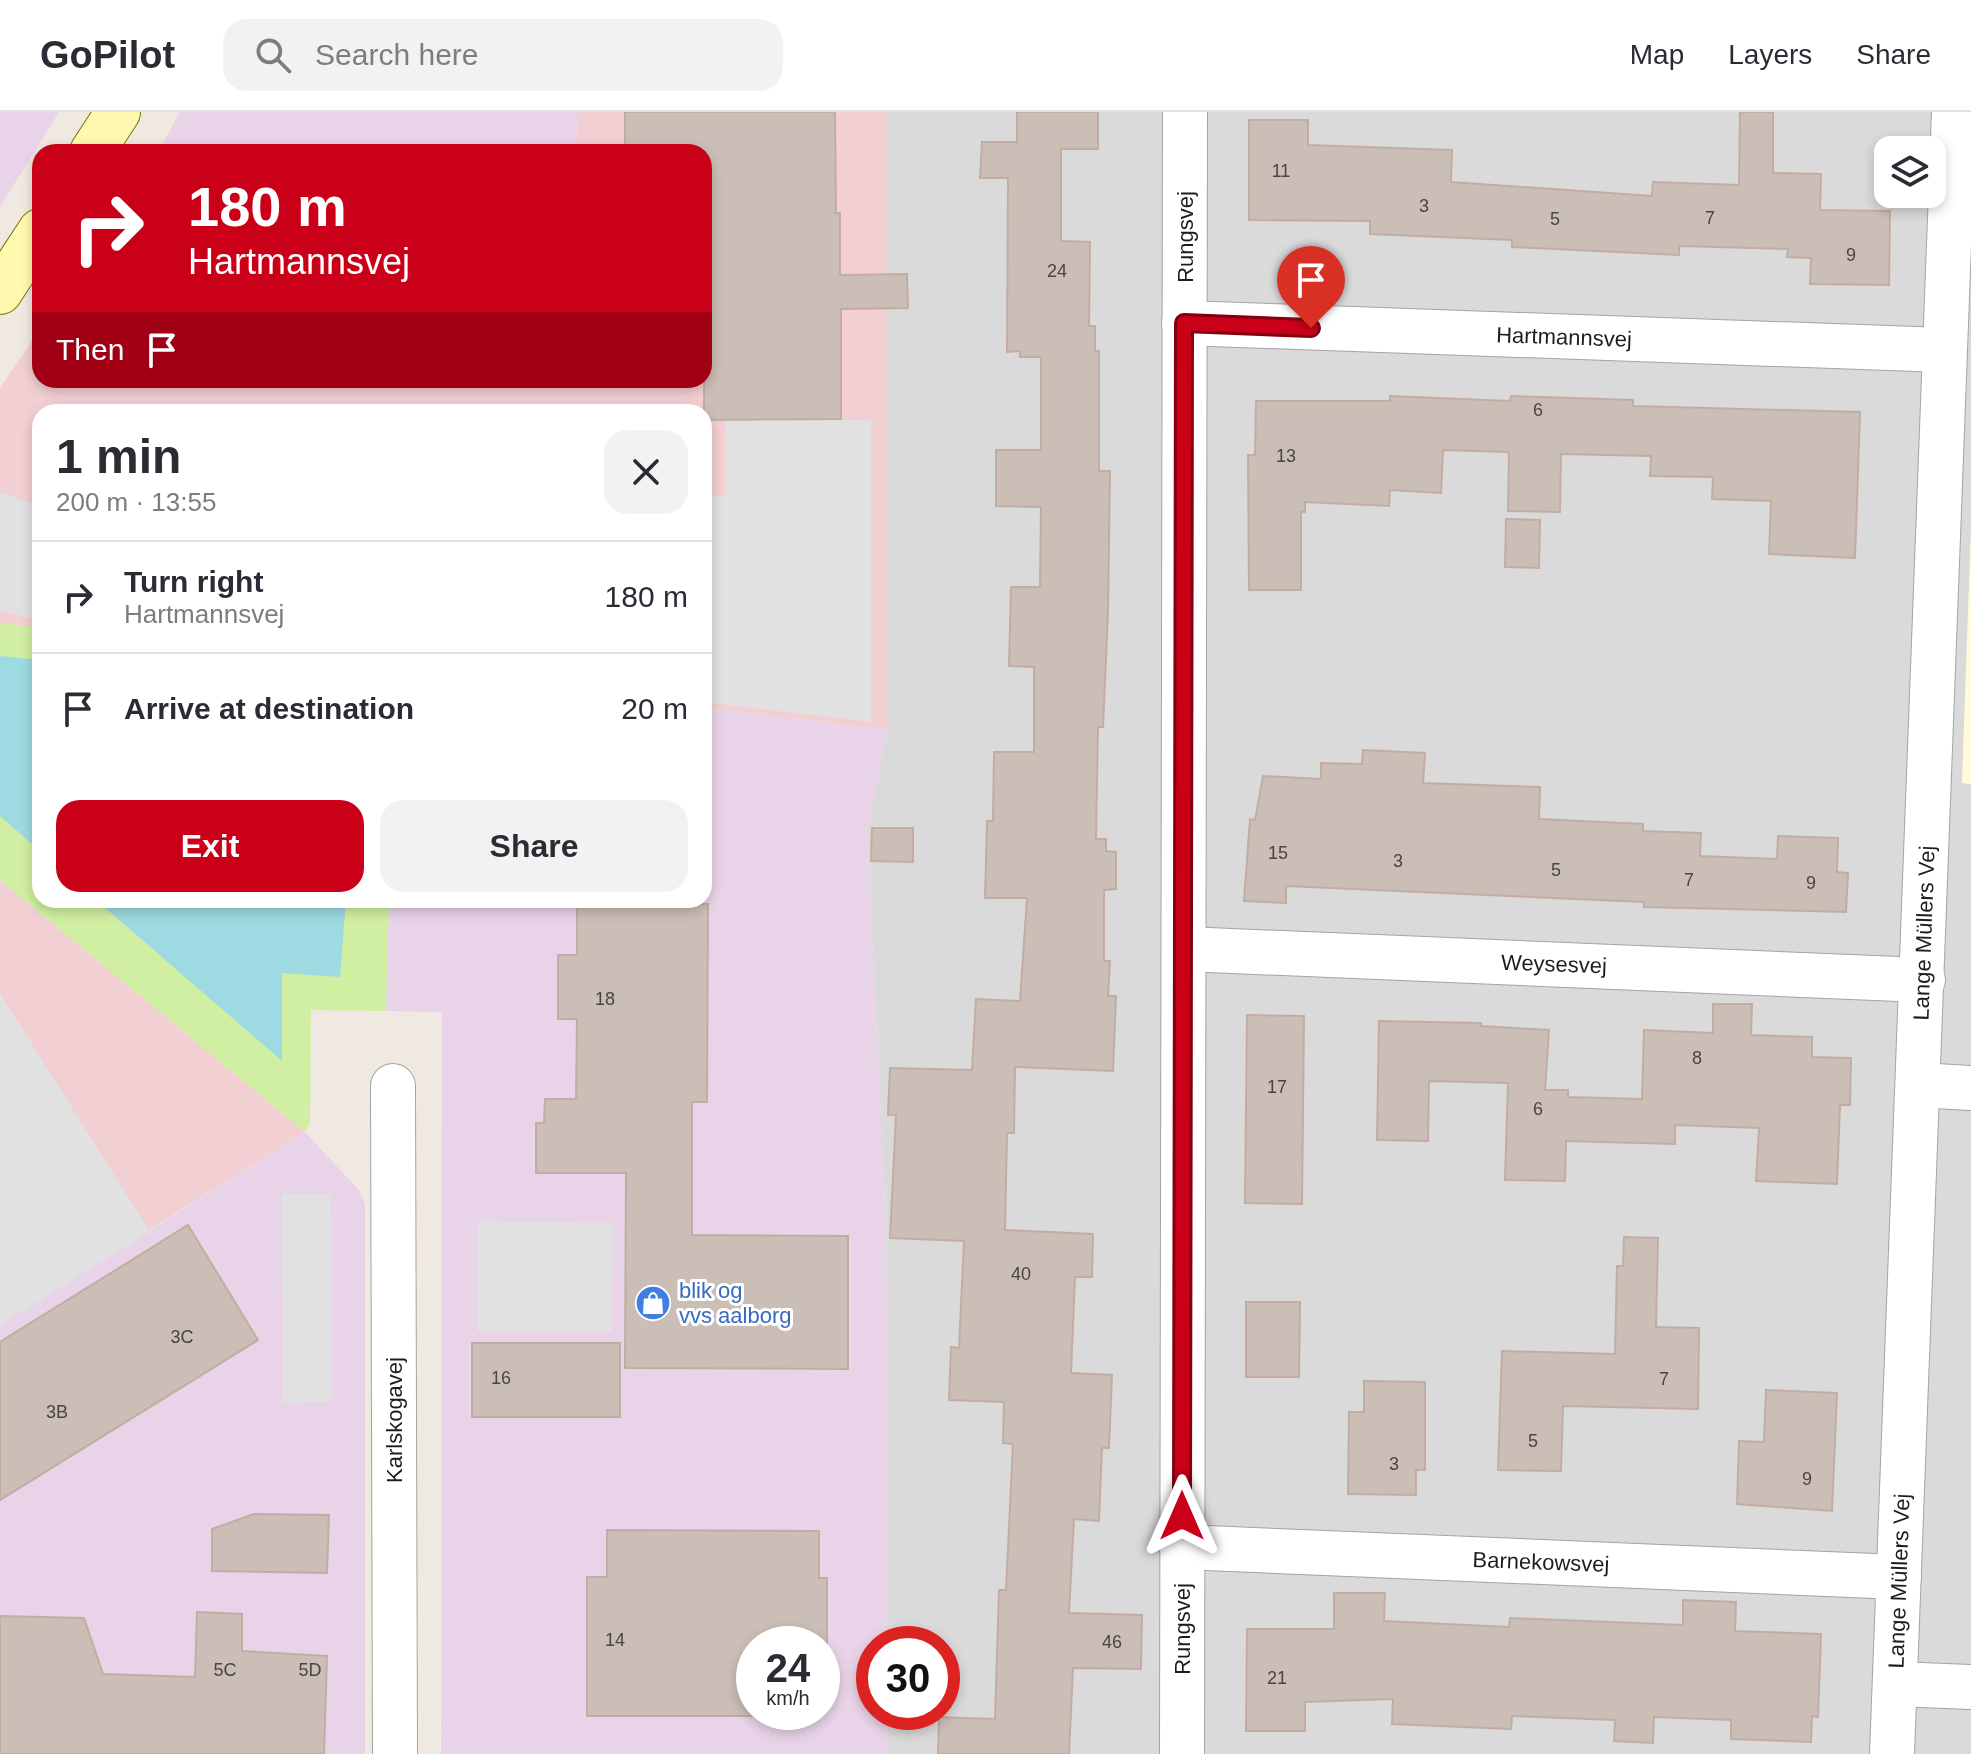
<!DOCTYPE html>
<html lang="en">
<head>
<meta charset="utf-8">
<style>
	:root { --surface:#fff; --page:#f2f2f3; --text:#2b2b33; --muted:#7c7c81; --line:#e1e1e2; --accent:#ca0019 }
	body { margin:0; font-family:Arial,sans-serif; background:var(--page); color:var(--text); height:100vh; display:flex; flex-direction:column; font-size:30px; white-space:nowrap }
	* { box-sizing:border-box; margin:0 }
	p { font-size:26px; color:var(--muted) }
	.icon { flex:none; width:44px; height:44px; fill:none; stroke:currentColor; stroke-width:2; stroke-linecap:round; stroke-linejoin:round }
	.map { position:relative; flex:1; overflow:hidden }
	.side { position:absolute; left:32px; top:292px; width:680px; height:504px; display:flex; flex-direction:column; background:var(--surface); border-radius:24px; box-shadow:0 4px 12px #0003 }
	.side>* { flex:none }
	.top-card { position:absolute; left:32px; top:32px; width:680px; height:244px; border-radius:24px; box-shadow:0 4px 12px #0003; background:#ca0019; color:#fff; overflow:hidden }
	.tools { position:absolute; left:1874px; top:24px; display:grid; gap:16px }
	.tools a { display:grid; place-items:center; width:72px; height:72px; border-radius:16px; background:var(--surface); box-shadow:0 4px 12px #0003; font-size:40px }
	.speed { position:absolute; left:736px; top:1514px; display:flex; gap:16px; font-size:40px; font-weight:700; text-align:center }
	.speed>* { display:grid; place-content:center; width:104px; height:104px; border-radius:50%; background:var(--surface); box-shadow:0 4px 12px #0003; line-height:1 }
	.speed small { font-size:20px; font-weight:400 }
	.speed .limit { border:12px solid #d22; background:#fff; color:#111 }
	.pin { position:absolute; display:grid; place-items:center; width:68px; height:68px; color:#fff; margin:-82px -34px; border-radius:50% 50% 50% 0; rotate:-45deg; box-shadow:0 0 8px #0007 }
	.pin .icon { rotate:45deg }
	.me { position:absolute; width:88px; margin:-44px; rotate:0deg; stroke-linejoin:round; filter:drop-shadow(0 0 6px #0008) }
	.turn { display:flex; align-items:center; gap:28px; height:168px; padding:0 24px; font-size:36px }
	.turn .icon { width:104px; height:104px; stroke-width:2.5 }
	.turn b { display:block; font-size:56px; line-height:68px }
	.then { display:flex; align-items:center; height:76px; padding:0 24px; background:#0003; gap:16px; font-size:30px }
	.round { display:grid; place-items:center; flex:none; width:84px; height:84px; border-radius:24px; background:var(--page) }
	.overview { display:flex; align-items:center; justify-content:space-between; height:136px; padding:0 24px }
	h1 { font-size:48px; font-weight:800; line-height:60px }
	.action { display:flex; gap:16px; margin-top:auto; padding:16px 24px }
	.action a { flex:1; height:92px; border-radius:24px; background:var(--accent); color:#fff; font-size:32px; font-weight:800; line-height:92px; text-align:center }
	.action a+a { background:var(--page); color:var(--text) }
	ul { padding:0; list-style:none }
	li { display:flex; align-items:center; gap:24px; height:112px; padding:0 24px; border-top:2px solid var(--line) }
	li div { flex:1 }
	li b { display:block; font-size:30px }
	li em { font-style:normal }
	header { display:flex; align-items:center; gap:48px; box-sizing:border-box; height:112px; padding:0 40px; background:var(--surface); border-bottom:2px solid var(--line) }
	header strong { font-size:38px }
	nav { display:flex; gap:44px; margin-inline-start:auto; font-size:28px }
	.search { width:560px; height:72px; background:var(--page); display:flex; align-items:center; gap:20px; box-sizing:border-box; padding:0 28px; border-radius:24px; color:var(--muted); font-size:30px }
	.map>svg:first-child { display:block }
	.residential { fill:#dbdada; fill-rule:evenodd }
	.commercial { fill:#f2cfd2 }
	.industrial { fill:#e9d3e8; fill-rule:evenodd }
	.education { fill:#fffbdb }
	.grass { fill:#d1efa2 }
	.parking { fill:#e1e1e1 }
	.water { fill:#9ddae1 }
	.building { fill:#cbbeb7; stroke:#c2ada3; stroke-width:2 }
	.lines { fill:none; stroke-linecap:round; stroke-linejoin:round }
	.street-casing { stroke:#a4a4a4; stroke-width:46 }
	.secondary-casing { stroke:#787600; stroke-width:46 }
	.street { stroke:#fff; stroke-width:44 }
	.secondary { stroke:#fff9b0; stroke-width:44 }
	.route-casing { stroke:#830010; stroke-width:20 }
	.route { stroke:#ca0019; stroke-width:14 }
	.labels { text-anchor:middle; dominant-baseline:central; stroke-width:6; stroke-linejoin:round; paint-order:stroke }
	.number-label { font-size:18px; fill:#484544 }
	.street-label { font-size:22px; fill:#1d1d1d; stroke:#fff }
	.shop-label { font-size:22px; fill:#366cbe; stroke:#fff; text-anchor:start }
</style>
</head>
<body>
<header>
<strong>GoPilot</strong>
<div class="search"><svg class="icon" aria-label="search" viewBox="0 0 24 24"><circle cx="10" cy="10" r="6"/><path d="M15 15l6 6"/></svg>Search here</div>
<nav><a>Map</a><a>Layers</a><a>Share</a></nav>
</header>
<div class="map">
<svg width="1971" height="1642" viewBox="0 0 1971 1642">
	<rect width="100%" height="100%" fill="#efe9e2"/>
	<!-- residential -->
	<path class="residential" d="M888 0H1971V418L1962 671 1971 672V1642H888V1600H942V1532H888L886 1112 867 719 887 618ZM1888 38H1932V82H1888Z"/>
	<!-- commercial -->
	<g class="commercial">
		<path d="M577 0H888L887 618 704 596V300H40V516L0 511V276L40 217V268H704V40H576Z"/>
		<path d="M0 768 305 1020 0 1211Z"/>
	</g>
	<!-- industrial -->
	<g class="industrial">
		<path d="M0 0H59L0 95Z"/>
		<path d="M180 0H577L576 40H158Z"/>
		<path d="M704 596 887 618 867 719 886 1112 888 1532H874V1600H888V1642H441L442 900 386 899 389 788H704ZM754 1532H822V1600H754Z"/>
		<path d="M305 1020 359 1078 365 1092V1642H0V1213Z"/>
	</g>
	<!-- education -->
	<path class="education" d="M1971 418V672L1962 671Z"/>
	<!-- grass -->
	<path class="grass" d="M0 511 40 516V788H389L386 899 311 898 310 1011 305 1020 0 768Z"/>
	<!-- parking -->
	<g class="parking">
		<path d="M725 308H871V610L704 590V384H725Z"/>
		<path d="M0 380 40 394V508L0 499Z"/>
		<path d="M0 881 150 1120 0 1213Z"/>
		<path d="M282 1082H331L332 1290 283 1291Z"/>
		<path d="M477 1109 613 1111 612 1219H477Z"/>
	</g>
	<!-- water -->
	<g class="water">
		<path d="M0 544 40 548V739L0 704Z"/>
		<path d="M96 788H346L340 865 282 861V949Z"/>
	</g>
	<!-- building -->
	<g class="building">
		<path d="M625 0H835L836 101H840V163L907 162 908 196 841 197V307L704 308V40H625Z"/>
		<path d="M1017 0H1098V37H1061V129L1090 130 1089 214H1095V239H1099V359H1110L1108 500 1103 615H1098L1096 727H1106V739L1116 740V777L1104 778V849H1110L1108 884H1116L1113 959 1015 955 1014 1021H1007L1005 1118 1093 1122 1092 1165H1075L1071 1261 1112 1263 1109 1336H1102L1099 1409 1074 1407 1069 1501 1142 1503 1141 1557 1073 1556 1069 1642H938L939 1605 995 1607 999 1478H1006L1013 1332 1003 1331 1004 1290 949 1288 951 1235 959 1236 964 1129 890 1126 896 1003H888L890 956 972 958 976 887 1020 889 1027 786H985L987 709H993L994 640H1034V555L1009 554 1011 475H1040L1041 395 996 394V338H1041V245H1020V239L1007 240 1008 66H980L982 30H1017Z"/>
		<path d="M1740 0H1773V61L1821 62 1820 98 1890 99 1889 173 1810 172 1811 146 1787 145 1788 137 1679 134V143L1512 135V128L1370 122V109L1249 108V8H1308V33L1452 38 1451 70 1652 84 1653 70 1739 73Z"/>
		<path d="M1390 284 1510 289 1511 284 1633 288V294L1860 300 1855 446 1769 442 1771 389 1712 387 1713 365 1650 364 1651 344 1561 342 1560 400 1508 399 1509 340 1443 338 1441 381 1390 378 1389 394 1305 390V400H1301V478H1249L1248 343H1255L1256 289H1390Z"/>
		<path d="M1506 407 1540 408 1539 456 1505 455Z"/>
		<path d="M1363 638 1425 641 1423 671 1540 675 1539 707 1643 712V719L1701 721 1700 744 1777 747 1778 724 1838 726 1837 760 1848 761 1846 800 1644 795V790L1286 774V791L1244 789 1250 707 1255 708 1263 664 1321 667V651L1362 652Z"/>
		<path d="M872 716H913V750L871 749Z"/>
		<path d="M577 792H708L707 990H692V1123L848 1124V1257L625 1256 626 1061H536V1011H544L545 987H576L577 907H558V843H577Z"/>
		<path d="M1713 892H1752L1751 923 1812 925V945L1851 946 1850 993H1840L1837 1072 1756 1069 1759 1016 1675 1013V1032L1566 1029 1565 1069 1505 1068 1508 971 1429 969 1428 1029 1377 1028 1379 909 1481 911V914L1549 918 1545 978H1568V985L1642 987 1644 918 1713 921Z"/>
		<path d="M1247 903 1304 904 1302 1092 1245 1091Z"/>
		<path d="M188 1113 258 1228 0 1388V1230Z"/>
		<path d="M1624 1125 1658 1126 1656 1215 1699 1216 1698 1297 1563 1294 1561 1359 1498 1358 1502 1239 1615 1242 1617 1154H1623Z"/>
		<path d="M1246 1190H1300L1299 1265H1246Z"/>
		<rect x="472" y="1231" width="148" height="74"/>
		<path d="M1364 1269 1425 1270V1358H1416V1383L1348 1382 1349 1300H1364Z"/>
		<path d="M1766 1278 1837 1281 1832 1399 1737 1392 1739 1329 1764 1330Z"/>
		<path d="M254 1402 329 1403 327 1461 212 1459V1417Z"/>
		<path d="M607 1418 819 1419V1466H827V1532H754V1604H587V1465H607Z"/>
		<path d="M1334 1481H1385L1384 1509 1509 1515 1510 1506 1683 1513V1488L1736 1490 1735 1519 1821 1522 1818 1605 1812 1604 1811 1630 1731 1627V1608L1654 1605 1653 1631 1614 1629 1615 1608 1512 1604 1511 1617 1392 1612 1393 1587 1305 1590V1619H1246L1247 1517H1334Z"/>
		<path d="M197 1500 242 1502V1539L327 1544 324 1642H0V1504L84 1506 103 1562 195 1565Z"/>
	</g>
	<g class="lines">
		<defs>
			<g id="street">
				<path d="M1184 211 1944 238"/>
				<path d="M1185 837 1923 868"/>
				<path d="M1918 973 1971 976"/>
				<path d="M393 974 395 1642"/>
				<path d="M1182 1435 1899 1465"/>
				<path d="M1895 1572 1971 1575"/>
				<path d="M1182 1642 1185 0"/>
				<path d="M1892 1642 1954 0"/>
			</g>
			<g id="secondary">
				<path d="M92 40 118 0"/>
				<path d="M0 180 40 119"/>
			</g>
		</defs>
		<!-- street casing -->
		<use href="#street" class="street-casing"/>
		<!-- secondary casing -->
		<use href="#secondary" class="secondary-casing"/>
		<!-- street -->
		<use href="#street" class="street"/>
		<!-- secondary -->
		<use href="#secondary" class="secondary"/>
	</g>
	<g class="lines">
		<defs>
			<path id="route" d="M1182 1404 1184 211 1311 216"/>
		</defs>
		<!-- route casing -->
		<use href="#route" class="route-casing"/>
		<!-- route -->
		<use href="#route" class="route"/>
	</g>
	<!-- icons -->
	<defs>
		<symbol id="shop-disc" viewBox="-11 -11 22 22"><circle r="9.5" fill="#3f7fe0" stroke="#fff"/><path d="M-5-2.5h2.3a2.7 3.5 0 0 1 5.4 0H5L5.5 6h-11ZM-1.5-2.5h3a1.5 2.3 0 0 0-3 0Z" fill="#fff"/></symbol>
	</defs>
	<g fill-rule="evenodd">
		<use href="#shop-disc" x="633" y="1171" width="40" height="40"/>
	</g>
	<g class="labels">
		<!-- number labels -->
		<g class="number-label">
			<text x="1281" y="59">11</text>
			<text x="1424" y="94">3</text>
			<text x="1710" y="106">7</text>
			<text x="1555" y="107">5</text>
			<text x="1851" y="143">9</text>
			<text x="1057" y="159">24</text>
			<text x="1538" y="298">6</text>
			<text x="1286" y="344">13</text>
			<text x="1278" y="741">15</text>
			<text x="1398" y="749">3</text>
			<text x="1556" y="758">5</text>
			<text x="1689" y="768">7</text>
			<text x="1811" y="771">9</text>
			<text x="605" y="887">18</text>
			<text x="1697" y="946">8</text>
			<text x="1277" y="975">17</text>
			<text x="1538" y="997">6</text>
			<text x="1021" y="1162">40</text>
			<text x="182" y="1225">3C</text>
			<text x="501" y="1266">16</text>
			<text x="1664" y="1267">7</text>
			<text x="57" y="1300">3B</text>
			<text x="1533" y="1329">5</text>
			<text x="1394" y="1352">3</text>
			<text x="1807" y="1367">9</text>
			<text x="615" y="1528">14</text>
			<text x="1112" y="1530">46</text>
			<text x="225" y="1558">5C</text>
			<text x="310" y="1558">5D</text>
			<text x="1277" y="1566">21</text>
		</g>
		<!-- street labels -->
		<g class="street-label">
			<text transform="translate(1185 125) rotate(-90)">Rungsvej</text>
			<text transform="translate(1564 225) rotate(2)">Hartmannsvej</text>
			<text transform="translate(1924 821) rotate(-88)">Lange Müllers Vej</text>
			<text transform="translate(1554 852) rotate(2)">Weysesvej</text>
			<text transform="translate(394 1308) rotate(-90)">Karlskogavej</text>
			<text transform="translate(1541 1450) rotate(2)">Barnekowsvej</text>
			<text transform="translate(1899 1469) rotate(-88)">Lange Müllers Vej</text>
			<text transform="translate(1182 1517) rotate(-90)">Rungsvej</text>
		</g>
		<!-- shop labels -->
		<g class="shop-label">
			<text x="679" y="1178">blik og<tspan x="679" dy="25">vvs aalborg</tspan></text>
		</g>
	</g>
</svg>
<div class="tools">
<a><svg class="icon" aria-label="layers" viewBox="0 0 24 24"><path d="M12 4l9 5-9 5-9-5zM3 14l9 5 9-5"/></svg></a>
</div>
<div class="speed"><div>24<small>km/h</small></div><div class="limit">30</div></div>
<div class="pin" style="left:1311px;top:216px;background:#d93025"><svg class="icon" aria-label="arrive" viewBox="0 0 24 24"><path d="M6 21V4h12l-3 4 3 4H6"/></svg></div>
<svg class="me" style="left:1182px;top:1404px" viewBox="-20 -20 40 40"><path d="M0-17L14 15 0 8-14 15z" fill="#ca0019" stroke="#fff" stroke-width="4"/></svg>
<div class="top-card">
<div class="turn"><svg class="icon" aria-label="right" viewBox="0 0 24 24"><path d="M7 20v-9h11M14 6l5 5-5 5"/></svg><div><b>180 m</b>Hartmannsvej</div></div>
<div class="then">Then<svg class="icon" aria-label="arrive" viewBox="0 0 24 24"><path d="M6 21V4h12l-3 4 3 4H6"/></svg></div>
</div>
<section class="side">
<div class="overview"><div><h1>1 min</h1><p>200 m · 13:55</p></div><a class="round"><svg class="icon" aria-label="close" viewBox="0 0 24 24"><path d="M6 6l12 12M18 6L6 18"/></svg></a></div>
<ul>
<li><svg class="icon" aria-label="right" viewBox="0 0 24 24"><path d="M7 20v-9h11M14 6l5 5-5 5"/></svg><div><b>Turn right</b><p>Hartmannsvej</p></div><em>180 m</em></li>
<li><svg class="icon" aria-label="arrive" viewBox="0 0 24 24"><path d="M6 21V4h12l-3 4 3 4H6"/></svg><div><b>Arrive at destination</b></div><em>20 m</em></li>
</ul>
<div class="action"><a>Exit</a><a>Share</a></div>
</section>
</div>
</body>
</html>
